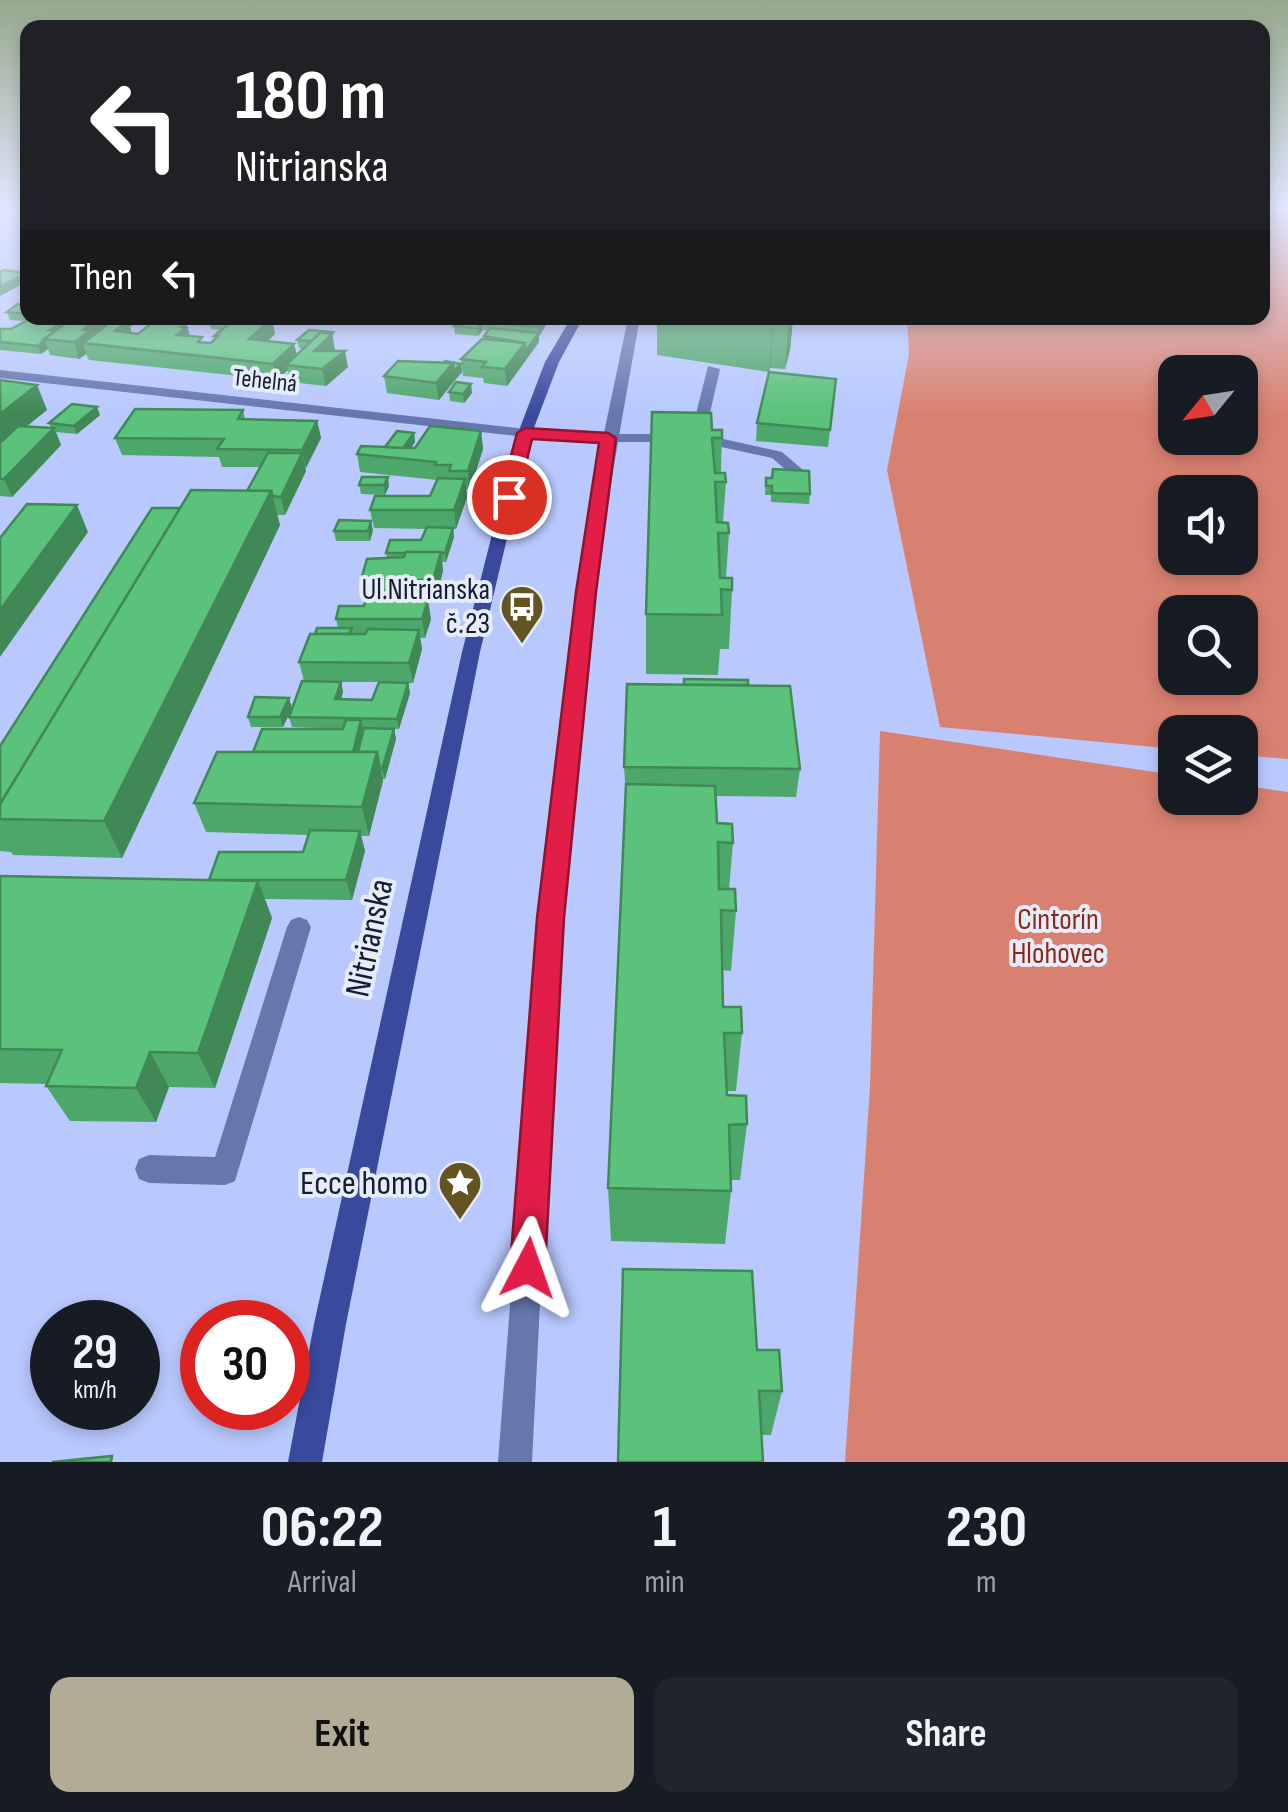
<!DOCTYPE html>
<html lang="en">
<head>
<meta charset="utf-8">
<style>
	:root { --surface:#171b24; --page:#20242c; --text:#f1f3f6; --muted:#9ea1a6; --accent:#b2ab96 }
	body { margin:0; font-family:"Sofia Sans Condensed",sans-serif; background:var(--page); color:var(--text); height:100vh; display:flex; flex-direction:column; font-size:38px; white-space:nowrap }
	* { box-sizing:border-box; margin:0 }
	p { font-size:32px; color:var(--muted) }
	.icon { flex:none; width:55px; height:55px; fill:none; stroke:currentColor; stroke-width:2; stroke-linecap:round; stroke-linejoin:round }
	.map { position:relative; height:1462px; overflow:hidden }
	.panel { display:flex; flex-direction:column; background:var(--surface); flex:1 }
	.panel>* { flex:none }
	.hud { position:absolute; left:20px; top:20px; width:1250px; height:305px; border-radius:20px; box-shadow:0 5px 15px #0003; background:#202124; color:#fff; overflow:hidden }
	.needle { width:65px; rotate:240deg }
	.tools { position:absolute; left:1158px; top:355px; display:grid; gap:20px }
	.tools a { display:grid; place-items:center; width:100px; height:100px; border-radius:20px; background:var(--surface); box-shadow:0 5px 15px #0003; font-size:50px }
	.speed { position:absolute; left:30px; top:1300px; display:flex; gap:20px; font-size:50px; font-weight:700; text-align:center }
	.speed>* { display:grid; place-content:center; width:130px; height:130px; border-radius:50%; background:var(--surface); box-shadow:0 5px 15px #0003; line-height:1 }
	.speed small { font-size:25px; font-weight:400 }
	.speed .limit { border:15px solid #d22; background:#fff; color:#111 }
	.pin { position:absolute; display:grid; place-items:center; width:85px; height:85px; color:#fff; margin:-42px; border:5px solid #fff; border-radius:50%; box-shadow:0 2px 10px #0007 }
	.me { position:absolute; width:110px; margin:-55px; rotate:4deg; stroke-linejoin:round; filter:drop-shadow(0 0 8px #0008) }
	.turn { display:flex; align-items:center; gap:35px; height:210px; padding:0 50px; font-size:45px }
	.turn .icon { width:130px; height:130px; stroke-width:2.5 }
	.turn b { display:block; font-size:70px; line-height:85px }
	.then { display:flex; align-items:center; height:95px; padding:0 50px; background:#0003; gap:20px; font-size:38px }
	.eta { display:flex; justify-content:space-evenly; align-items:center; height:170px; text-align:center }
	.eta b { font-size:60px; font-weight:700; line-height:70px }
	.button { display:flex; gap:20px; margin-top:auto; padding:20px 50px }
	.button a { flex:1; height:115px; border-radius:20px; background:var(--accent); color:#111; font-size:40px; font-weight:700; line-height:115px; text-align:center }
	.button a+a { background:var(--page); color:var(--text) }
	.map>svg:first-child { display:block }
	.green { fill:#d98170; fill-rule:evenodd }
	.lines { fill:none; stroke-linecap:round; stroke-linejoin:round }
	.service { fill:#6676af; fill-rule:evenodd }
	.minor { fill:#6676af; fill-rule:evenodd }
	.secondary { fill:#39499d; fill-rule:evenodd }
	.wall { fill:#4ea76a; fill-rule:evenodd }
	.shaded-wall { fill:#408856 }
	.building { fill:#5bc27b; stroke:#408856; stroke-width:2.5 }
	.route { fill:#e11d48; stroke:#92132f; stroke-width:2.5 }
	.labels { text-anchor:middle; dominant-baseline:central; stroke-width:8; stroke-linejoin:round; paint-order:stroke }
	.far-street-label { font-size:25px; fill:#161c34; stroke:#e7ecf9 }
	.poi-label { font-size:30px; fill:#161c34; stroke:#e7ecf9; text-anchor:end }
	.park-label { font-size:30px; fill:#8c2819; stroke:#e7ecf9 }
	.near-street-label { font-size:35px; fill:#161c34; stroke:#e7ecf9 }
	.near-poi-label { font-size:35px; fill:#161c34; stroke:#e7ecf9; text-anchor:end }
</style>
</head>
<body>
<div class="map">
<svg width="1288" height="1462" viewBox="0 0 1288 1462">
	<rect width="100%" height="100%" fill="#b9c9fe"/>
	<!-- green -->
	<g class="green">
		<path d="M1263 209H1288V759L1240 755V732H1175V749L940 727 887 470 909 354 907 318H1262ZM1175 372H1240V438H1175ZM1175 492H1240V558H1175ZM1175 612H1240V678H1175Z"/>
		<path d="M880 731 1175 775V798H1240V785L1288 792V1462H845L870 1087Z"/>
	</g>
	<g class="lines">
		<!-- service -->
		<g class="service">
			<path d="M708 366 720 369 705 435 782 452 803 470V476H793L772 458 698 442H608L601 438 608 434H691Z"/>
			<path d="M299 917 307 920 311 927 235 1181 225 1185 149 1183 139 1179 135 1169 139 1159 149 1155 215 1157 287 927 291 920Z"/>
		</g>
		<!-- minor -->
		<path class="minor" d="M628 318H640C623 412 606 507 593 602 557 887 547 1175 532 1462H498L542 887 576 601 603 442 525 437 0 378V370L525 429 604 433Z"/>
		<!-- secondary -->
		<path class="secondary" d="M571 318H583L559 362 532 433 480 652 346 1324 322 1462H288L314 1324 462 652 518 433 545 362Z"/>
	</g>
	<!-- wall -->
	<g class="wall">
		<path d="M28 305V318H113L135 323 130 327 132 333 190 336 204 343H211L215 339 214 336 221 330 211 329 208 321 212 318 275 334 268 341 294 344 297 355 304 349 299 348 297 340 332 332 334 351 348 367 326 386 290 382 288 370 277 380 89 360 86 354 79 359 50 355 48 349 41 354 0 350V329H11L25 321 10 320 7 312Z"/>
		<path d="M484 318H553L552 319H548V322L539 336V342L507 386 484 383 483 378 463 376 461 359 484 339V336L488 331 483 330 482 322Z"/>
		<path d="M657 318H793L790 350 785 369 770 368 769 372 657 355Z"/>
		<path d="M459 320 483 330 478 336 455 334 454 326Z"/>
		<path d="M461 364 462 372 439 400 387 393 384 376Z"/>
		<path d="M836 379 828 447 756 441 757 423Z"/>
		<path d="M0 380 37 385 47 410 26 426 51 428 49 423 100 415 77 434 56 432 61 445 12 497 0 496Z"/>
		<path d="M449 392 472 393 464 403 450 401Z"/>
		<path d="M243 410 245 419 317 421 321 438 305 468 306 471 285 515H277L280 525 122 858 13 855 11 852 0 851V746L180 508 247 491 260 467H222L219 457 122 455 115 438Z"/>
		<path d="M712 430H722L721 473 726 482 723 522 729 533 726 578 732 590 729 649H720L718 675 646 674V614Z"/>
		<path d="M481 431 483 449 470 489H466L467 497 456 529H453L454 537 446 562H442L443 571 436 598 408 599 431 619 425 638H420L422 649 413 683 380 682 408 683 410 693 399 729 363 728 364 730 394 729 396 739 385 779H383L369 836H361L365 851 352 900 265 899 272 918 215 1088 169 1087 156 1122 70 1121 46 1086 47 1084 0 1083V876L209 880 303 852 308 835 206 832 194 803 253 752 343 729 292 727 289 717 304 681 299 662 315 634 338 628 336 619 364 606 365 599 361 580 387 558 386 553 421 540 426 529 374 528 370 510 430 496 437 480 360 472 357 454 385 447 414 433 415 442 411 448ZM341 682H379L372 700H341L343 692Z"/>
		<path d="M766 478 810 494 809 504 771 502V495H765Z"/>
		<path d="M359 485 389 486 385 495 361 494Z"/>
		<path d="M373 530 370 541H336L334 531Z"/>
		<path d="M748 685 800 769 796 797 715 796 717 823 733 843 729 889 736 911 731 971 722 970 723 1007 742 1033 736 1091H727V1095L747 1124 740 1180H730L731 1191 725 1244 611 1241 608 1188 626 796 624 767Z"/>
		<path d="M292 708 283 727H251L248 717Z"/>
		<path d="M757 1350 782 1391 771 1435H761Z"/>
	</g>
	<!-- shaded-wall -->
	<g class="shaded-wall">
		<path d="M26 273 28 281 0 296V287Z"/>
		<path d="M95 318H113L114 320 83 343 86 354 79 359 74 342 83 330Z"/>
		<path d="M129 318H134L135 323 130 327 133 337 115 331Z"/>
		<path d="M272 318 275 334 253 355 249 339Z"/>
		<path d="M545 318H548V322L539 336 538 327Z"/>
		<path d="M774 318 770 368 769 372 773 321Z"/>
		<path d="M789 318H793L790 350 785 369Z"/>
		<path d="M482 322 483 330 478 336 477 328Z"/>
		<path d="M186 323 191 339 177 335 181 327Z"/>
		<path d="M332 332 335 350 317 367 314 351Z"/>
		<path d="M539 333V342L526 360 525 351Z"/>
		<path d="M45 341 48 349 41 354 38 346Z"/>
		<path d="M525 343 526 360 507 386 505 369Z"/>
		<path d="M294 344 298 360 286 365 288 370 277 380 273 364Z"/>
		<path d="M345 351 348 367 326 386 322 369Z"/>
		<path d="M453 363 455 380 439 400 436 383Z"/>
		<path d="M461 364 462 372 455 380 454 371Z"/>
		<path d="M471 384 472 393 464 403 463 394Z"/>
		<path d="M37 385 47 410 0 448V414Z"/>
		<path d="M97 407 100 415 77 434 74 426Z"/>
		<path d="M317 421 321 438 306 468 302 450Z"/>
		<path d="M54 428 61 445 12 497 4 479Z"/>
		<path d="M481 431 483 449 470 489 468 471Z"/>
		<path d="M414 433 415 442 403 459 397 456Z"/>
		<path d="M302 453 306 471 285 515 281 497Z"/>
		<path d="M388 477 389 486 385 495 384 485Z"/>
		<path d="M465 479 467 497 456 529 454 510Z"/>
		<path d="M271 491 280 525 122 858 104 821Z"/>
		<path d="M77 505 88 532 0 657V610Z"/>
		<path d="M371 521 373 530 370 541 368 531Z"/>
		<path d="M453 528 454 537 446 562 445 553Z"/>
		<path d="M441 552 443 571 436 598 433 580Z"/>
		<path d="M428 600 431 619 425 638 422 619Z"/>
		<path d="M419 630 422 649 413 683 409 663Z"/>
		<path d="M341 682 343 692 337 709 335 699Z"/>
		<path d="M408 683 410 693 399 729 397 719Z"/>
		<path d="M289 698 292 708 283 727 280 717Z"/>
		<path d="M361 720 366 740 358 769 351 759Z"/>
		<path d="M394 729 396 739 385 779 382 769Z"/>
		<path d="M377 752 383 781 369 836 362 807Z"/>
		<path d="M360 831 365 851 352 900 346 880Z"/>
		<path d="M258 881 272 918 215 1088 198 1053Z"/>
		<path d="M150 1052 169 1087 156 1122 136 1088Z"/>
	</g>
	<!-- building -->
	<g class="building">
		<path d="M4 270 26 273 0 287V272Z"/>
		<path d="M18 304 28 305V314L7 312Z"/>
		<path d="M32 318H70L50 330H56L38 346 0 342V329H11Z"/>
		<path d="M73 318H95L83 330 90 331 74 342 44 339Z"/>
		<path d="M115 318H129L125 321 111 320Z"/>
		<path d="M158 318 186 323 181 327 186 328 177 335 202 337 198 342 211 343 218 336H214L236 318H272L249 339 294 344 273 364 83 343 113 320 128 321 115 331 138 334Z"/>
		<path d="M212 318H234L228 322 208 321Z"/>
		<path d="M484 318H545L538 327 482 322Z"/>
		<path d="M748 318H774L773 321Z"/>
		<path d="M459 320 482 322 477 328 454 326Z"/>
		<path d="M490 328 539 333 525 351V343L484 336Z"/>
		<path d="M309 330 332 332 330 333 321 332 312 341 297 340Z"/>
		<path d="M321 332 332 334 314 351H345L322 369 286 365Z"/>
		<path d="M482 339 525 343 505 369 482 367 486 362 461 359Z"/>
		<path d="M398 361 453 363 436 383 384 376Z"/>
		<path d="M445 361 461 364 454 371 453 363H443Z"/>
		<path d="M769 372 836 379 830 430 757 423Z"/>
		<path d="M0 380 37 385 0 414Z"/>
		<path d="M456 382 471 384 463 394 449 392Z"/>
		<path d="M72 404 97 407 74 426 49 423Z"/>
		<path d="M135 409 243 410 238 419 317 421 302 450 217 449 224 439 115 438Z"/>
		<path d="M652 412 711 413 712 430H722V438H712L715 473H725L726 482H715L717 522 728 523 729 533H718L720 578H732V590L721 589 722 615 646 614Z"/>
		<path d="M18 426 54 428 4 479H0V443Z"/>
		<path d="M430 426 481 431 468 471H449L451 465H435L436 462 357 454 361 446 415 448Z"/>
		<path d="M397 431 414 433 403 448 385 447Z"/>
		<path d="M268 453H302L281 497 273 496 271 491H247Z"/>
		<path d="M773 469 809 471 810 494 772 493V486H766V478H772Z"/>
		<path d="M362 477H388L384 485H359Z"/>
		<path d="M438 478 465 479 454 510H370L375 496H430Z"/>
		<path d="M191 490 271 491 104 821 0 819V804Z"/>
		<path d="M27 504 77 505 0 610V538Z"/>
		<path d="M152 508H180L0 804V746Z"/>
		<path d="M339 520 371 521 368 531H334Z"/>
		<path d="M427 527 453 528 445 553 406 552 405 553H386L390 540H421Z"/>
		<path d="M406 552H441L433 580H361L367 559 404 557Z"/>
		<path d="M369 589 393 590 392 593H407L406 600H428L422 619H336L339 606H364Z"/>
		<path d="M317 628H352L349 634H315Z"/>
		<path d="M368 629 419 630 409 663 299 662 310 634H365Z"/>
		<path d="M684 679 748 680V685H684Z"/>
		<path d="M302 681 341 682 335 699 372 700 379 682 408 683 397 719 289 717Z"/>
		<path d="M627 684 790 686 800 769 624 767Z"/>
		<path d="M255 697 289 698 280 717H248Z"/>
		<path d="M346 720H361L353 752H253L262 729H343Z"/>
		<path d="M364 728 394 729 382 769H380L377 752H358Z"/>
		<path d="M217 752H377L362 807 194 803Z"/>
		<path d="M626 784 715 786 717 823 732 824 733 843 718 842 719 889H735L736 911 721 910 723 1007H741L742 1033H724L727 1095 746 1096 747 1124 729 1125 731 1191 608 1188Z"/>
		<path d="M310 830 360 831 346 880H209L219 852H303Z"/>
		<path d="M0 876 258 881 198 1053 150 1052 136 1088 46 1086 62 1050 0 1049Z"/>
		<path d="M623 1269 752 1271 757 1350H779L782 1391H759L763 1462H618Z"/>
		<path d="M112 1456 111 1462H52Z"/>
	</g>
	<!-- sky -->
	<linearGradient id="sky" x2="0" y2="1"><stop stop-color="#96a88c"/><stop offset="0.5" stop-color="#e0e7ff"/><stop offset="1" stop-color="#e0e7ff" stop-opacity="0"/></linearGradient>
	<rect width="1288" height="414" fill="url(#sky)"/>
	<!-- route -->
	<path class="route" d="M525 428 608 433 616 438 596 592 564 918 545 1268 540 1280 528 1285 515 1280 510 1268 537 918 576 592 599 443 532 439 518 497 515 501H502L500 497 517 433Z"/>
	<!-- icons -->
	<defs>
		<symbol id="bus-pin" viewBox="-11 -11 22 30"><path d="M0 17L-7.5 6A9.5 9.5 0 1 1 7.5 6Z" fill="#645421" stroke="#e7ecf9"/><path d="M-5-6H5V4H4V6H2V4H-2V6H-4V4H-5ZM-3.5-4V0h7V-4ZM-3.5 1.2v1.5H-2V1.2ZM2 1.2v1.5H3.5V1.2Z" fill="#fff"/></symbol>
		<symbol id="sight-pin" viewBox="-11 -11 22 30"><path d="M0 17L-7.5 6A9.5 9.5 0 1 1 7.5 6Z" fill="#645421" stroke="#e7ecf9"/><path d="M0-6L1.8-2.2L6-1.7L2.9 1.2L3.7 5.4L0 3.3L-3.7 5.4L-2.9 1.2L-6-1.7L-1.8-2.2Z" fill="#fff"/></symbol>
	</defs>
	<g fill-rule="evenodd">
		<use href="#bus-pin" x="497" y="582" width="50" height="68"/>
		<use href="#sight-pin" x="435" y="1158" width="50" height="68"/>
	</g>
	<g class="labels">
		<!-- far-street labels -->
		<g class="far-street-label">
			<text transform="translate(265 381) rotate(6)">Tehelná</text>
		</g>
		<!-- poi labels -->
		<g class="poi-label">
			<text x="490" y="590">Ul.Nitrianska<tspan x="490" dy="34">č.23</tspan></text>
		</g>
		<!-- park labels -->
		<g class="park-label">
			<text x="1058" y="920">Cintorín<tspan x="1058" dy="34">Hlohovec</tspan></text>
		</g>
		<!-- near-street labels -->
		<g class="near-street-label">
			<text transform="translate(370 938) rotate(-78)">Nitrianska</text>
		</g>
		<!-- near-poi labels -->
		<g class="near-poi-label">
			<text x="428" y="1183">Ecce homo</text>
		</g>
	</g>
</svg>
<div class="tools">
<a><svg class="needle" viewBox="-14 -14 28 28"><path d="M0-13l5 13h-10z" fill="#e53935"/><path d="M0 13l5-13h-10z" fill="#9ea1a6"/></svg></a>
<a><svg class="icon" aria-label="sound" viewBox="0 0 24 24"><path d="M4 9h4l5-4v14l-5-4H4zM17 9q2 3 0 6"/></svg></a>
<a><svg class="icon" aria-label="search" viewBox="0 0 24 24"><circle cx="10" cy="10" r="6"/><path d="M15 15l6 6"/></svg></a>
<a><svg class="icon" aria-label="layers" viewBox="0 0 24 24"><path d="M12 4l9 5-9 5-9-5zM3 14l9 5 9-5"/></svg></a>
</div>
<div class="speed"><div>29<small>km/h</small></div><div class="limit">30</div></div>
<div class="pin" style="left:509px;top:497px;background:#d93025"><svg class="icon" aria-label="arrive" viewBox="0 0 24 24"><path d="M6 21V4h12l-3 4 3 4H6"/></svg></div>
<svg class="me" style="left:528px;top:1268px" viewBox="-20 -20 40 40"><path d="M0-17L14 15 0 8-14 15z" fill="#e11d48" stroke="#fff" stroke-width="4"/></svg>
<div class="hud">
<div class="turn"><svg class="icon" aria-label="left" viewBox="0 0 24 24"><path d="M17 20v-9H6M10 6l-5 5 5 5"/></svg><div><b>180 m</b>Nitrianska</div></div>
<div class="then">Then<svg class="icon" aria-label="left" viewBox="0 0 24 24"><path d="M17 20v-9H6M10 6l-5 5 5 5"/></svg></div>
</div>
</div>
<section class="panel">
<div class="eta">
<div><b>06:22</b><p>Arrival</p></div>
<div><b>1</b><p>min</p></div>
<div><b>230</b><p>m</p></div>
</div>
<div class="button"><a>Exit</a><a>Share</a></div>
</section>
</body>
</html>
